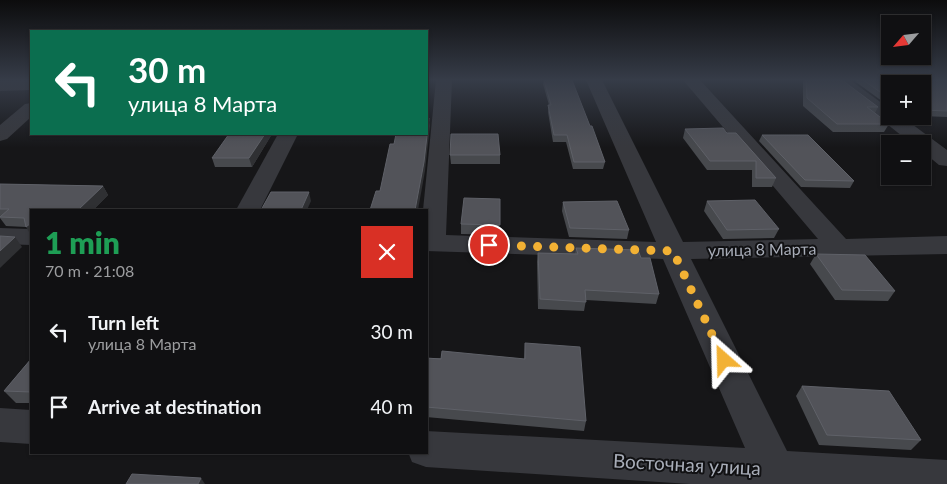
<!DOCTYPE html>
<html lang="en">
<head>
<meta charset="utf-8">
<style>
	:root { --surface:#101012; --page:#1e1e20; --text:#f1f3f6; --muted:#9c9d9f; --line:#303032 }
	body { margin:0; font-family:Lato,sans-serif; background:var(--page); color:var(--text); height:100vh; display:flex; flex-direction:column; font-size:19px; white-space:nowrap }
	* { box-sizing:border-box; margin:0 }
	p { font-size:16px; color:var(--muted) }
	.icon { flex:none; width:28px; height:28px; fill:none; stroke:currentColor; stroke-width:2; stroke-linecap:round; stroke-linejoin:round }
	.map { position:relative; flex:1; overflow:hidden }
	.sheet { position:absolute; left:30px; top:209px; width:398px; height:245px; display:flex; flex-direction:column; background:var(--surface); border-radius:0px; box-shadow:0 1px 4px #0004,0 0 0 1px var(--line) }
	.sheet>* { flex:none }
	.hud { position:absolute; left:30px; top:30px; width:398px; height:105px; border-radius:0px; box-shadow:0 1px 4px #0004,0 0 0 1px var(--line); background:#0b6e4f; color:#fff; overflow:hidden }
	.needle { width:32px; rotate:242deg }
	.tools { position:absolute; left:881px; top:15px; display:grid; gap:10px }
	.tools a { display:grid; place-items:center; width:50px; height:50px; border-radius:0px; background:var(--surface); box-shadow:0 1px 4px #0004,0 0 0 1px var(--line); font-size:25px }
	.pin { position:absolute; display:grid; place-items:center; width:42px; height:42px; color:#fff; margin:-21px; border:2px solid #fff; border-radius:50%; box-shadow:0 1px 5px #0007 }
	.me { position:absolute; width:55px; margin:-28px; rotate:335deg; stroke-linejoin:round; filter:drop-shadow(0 0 4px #0008) }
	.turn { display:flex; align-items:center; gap:18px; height:105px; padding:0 15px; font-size:22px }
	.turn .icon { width:65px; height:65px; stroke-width:2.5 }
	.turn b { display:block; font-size:35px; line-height:42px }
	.round { display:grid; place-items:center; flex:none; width:52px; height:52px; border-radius:0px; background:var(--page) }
	.overview { display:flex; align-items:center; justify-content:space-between; height:85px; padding:0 15px }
	h1 { font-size:30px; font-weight:800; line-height:38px; color:#1e9e55 }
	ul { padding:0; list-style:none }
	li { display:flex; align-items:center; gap:15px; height:75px; padding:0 15px }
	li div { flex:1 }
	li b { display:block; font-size:19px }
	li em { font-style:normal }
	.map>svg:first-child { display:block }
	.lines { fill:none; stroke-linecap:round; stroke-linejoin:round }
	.street { fill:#37383d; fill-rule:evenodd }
	.wall { fill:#47494d }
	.shaded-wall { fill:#2f3033 }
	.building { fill:#525359; stroke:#5f6168 }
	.route { stroke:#f2b134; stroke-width:9; stroke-dasharray:0 16.2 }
	.labels { text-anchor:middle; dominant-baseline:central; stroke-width:4; stroke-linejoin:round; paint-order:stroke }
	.street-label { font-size:16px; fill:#a8adb8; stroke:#111113 }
	.near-street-label { font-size:19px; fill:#a8adb8; stroke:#111113 }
</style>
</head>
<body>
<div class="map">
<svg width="947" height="484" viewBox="0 0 947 484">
	<rect width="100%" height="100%" fill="#161618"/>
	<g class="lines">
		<!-- street -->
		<g class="street">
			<path d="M31 80V90L0 91V81Z"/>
			<path d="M436 80H452L446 235 656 242 586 80H602L683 242 818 239 683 80H700L846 239 947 236V254L691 259 787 451 947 460V484H690L426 467 412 462 408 452H426V431L745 448 663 259 426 251V210H423Z"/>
			<path d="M832 80H850L890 109V116H901L947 150V166L939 165 922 151V144H912Z"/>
			<path d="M31 103V117L7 139 0 141V125L25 104Z"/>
			<path d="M278 134H298L260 210H236Z"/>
			<path d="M0 228 31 229V245L0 244Z"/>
			<path d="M0 408 31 410V444L0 442Z"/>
		</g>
	</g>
	<!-- wall -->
	<g class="wall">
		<path d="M544 80 605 162 603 169H573L566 142H553L548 112 549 105 543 84Z"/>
		<path d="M804 80H842L878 107 875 113 889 124 884 132H833L803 106V82Z"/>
		<path d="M857 80H947V117L922 116V84H890V107L856 82Z"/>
		<path d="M685 129 727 133 776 178 772 187H752V170H707L683 138Z"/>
		<path d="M272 134 252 167H215L212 158Z"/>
		<path d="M762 135 854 181 850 188 801 187 759 141Z"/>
		<path d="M450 155H500V164H451Z"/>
		<path d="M0 184 103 186 108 195 93 210H31L26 227 6 226 0 218Z"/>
		<path d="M500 199 499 235 461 234V224Z"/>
		<path d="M707 201 779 229 774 238 723 239 704 211Z"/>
		<path d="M563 202 629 230 627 239 569 237 562 211Z"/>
		<path d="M576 248 641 258 659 294 656 304 586 300 584 311 538 309 537 262 538 253 575 254Z"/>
		<path d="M816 254 895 291 888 301 835 300 810 264Z"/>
		<path d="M525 343 586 421 584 431 426 417V358L524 359Z"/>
		<path d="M31 359V403H16L4 391Z"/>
		<path d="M802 386 921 440 911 450 819 445 796 396Z"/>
	</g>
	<!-- shaded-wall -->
	<g class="shaded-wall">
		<path d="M429 118 430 126 425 171 418 210H415Z"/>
		<path d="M265 134H272L252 167 249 158Z"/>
		<path d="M103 186 108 195 93 210H78Z"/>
		<path d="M309 192 311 201 307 210H301Z"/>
		<path d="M31 223V235L26 227Z"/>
		<path d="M15 237 22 247 0 268V251Z"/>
		<path d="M201 478 205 484H198Z"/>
	</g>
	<!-- building -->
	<g class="building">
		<path d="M544 80H572L590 126H592L605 162H574L567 135H554L548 105H551Z"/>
		<path d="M806 80H842L878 107H867L889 124H837L807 98Z"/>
		<path d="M863 80H947V111L922 110V84H890V99Z"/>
		<path d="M426 117 429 118 424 162 415 210H370L376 191H380L390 144H394L396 134H426Z"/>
		<path d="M723 128 727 133H736L776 178H756V161H710L685 129Z"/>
		<path d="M229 134H265L249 158H212Z"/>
		<path d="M451 134H498L500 155H450Z"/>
		<path d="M762 135H808L854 181 805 180Z"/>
		<path d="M0 184 103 186 78 210H31V223L26 227 24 218 0 217 9 209H0Z"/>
		<path d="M271 192H309L301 210H261Z"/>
		<path d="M464 198 500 199V225L461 224Z"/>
		<path d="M755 200 779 229 727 230 707 201Z"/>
		<path d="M617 201 629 230 570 228 563 202Z"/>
		<path d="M0 236 15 237 0 251Z"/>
		<path d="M576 248 638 250 641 258H650L659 294 585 290 586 302 540 299 538 253 578 254Z"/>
		<path d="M816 254 865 255 895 291 842 290Z"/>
		<path d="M525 343 580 347 586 421 426 407V358L441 359 442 351 525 359Z"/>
		<path d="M31 359V392L4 391Z"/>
		<path d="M802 386 889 391 921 440 827 435Z"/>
		<path d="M132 474 201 478 198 484H126Z"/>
	</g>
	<!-- sky -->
	<linearGradient id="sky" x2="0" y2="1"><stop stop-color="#0c0c0d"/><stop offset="0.54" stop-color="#363c48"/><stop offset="1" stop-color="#363c48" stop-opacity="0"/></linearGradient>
	<rect width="947" height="148" fill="url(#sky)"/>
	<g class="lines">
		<!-- route -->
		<path class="route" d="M489 245 673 251 724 360"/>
	</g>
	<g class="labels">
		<!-- street labels -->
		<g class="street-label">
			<text transform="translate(762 249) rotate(-1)">улица 8 Марта</text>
		</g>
		<!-- near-street labels -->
		<g class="near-street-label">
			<text transform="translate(687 464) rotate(3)">Восточная улица</text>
		</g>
	</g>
</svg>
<div class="tools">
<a><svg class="needle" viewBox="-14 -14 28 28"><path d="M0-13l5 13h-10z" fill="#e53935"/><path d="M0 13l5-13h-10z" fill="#9c9d9f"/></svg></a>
<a>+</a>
<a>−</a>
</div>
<div class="pin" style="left:489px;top:245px;background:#d93025"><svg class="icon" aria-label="arrive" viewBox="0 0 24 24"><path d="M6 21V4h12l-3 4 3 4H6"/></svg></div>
<svg class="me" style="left:724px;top:360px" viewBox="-20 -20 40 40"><path d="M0-17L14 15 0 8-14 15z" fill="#f2b134" stroke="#fff" stroke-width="4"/></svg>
<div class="hud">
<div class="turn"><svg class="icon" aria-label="left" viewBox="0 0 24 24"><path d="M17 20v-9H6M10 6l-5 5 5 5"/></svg><div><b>30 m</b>улица 8 Марта</div></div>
</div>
<section class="sheet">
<div class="overview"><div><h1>1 min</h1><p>70 m · 21:08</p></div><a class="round" style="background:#d93025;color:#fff"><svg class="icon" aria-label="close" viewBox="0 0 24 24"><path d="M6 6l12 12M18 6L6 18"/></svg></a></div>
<ul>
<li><svg class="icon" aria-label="left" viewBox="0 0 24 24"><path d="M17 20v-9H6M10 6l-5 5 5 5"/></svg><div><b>Turn left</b><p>улица 8 Марта</p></div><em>30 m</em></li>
<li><svg class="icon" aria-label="arrive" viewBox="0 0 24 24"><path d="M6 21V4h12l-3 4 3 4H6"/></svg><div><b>Arrive at destination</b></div><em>40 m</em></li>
</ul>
</section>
</div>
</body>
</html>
